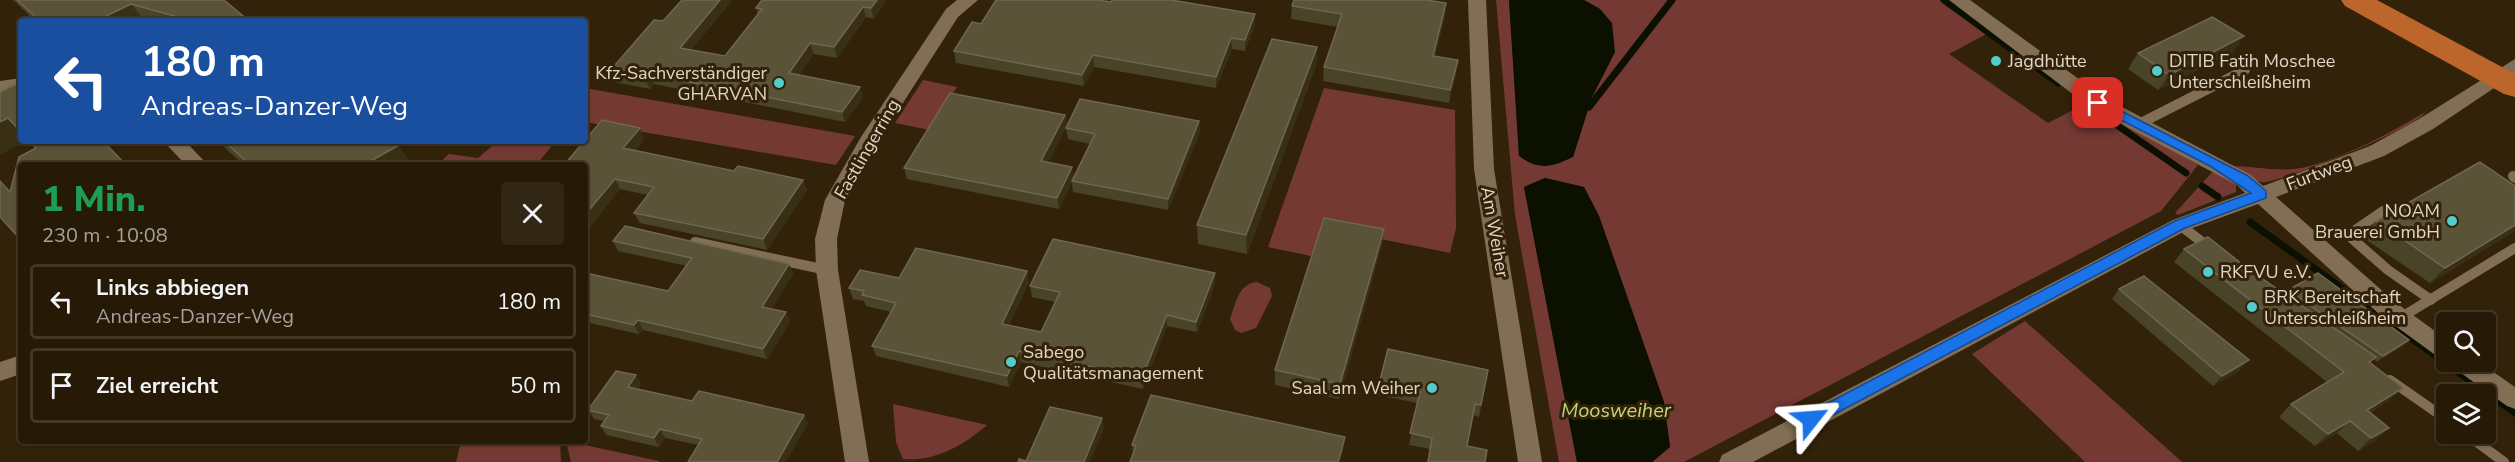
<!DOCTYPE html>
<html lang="de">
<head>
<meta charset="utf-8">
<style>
	:root { --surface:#261a07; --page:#322715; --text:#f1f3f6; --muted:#a4a19b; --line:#423828 }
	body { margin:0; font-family:"Nunito Sans",sans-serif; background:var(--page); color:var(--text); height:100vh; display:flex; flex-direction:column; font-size:22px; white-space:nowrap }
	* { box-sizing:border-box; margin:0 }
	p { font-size:20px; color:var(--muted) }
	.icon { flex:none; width:33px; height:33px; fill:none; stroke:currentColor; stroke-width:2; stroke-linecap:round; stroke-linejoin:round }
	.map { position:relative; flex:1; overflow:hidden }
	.drawer { position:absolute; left:18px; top:162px; width:570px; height:282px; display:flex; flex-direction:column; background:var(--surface); border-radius:6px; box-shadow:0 2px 4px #0004,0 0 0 2px var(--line) }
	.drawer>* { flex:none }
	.guide { position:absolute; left:18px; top:18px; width:570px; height:126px; border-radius:6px; box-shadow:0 2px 4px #0004,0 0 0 2px var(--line); background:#1a4fa0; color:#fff; overflow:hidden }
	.buttons { position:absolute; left:2436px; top:312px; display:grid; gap:12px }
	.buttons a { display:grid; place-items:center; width:60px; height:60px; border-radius:6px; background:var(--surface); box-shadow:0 2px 4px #0004,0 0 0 2px var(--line); font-size:30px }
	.pin { position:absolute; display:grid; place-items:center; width:51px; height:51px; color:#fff; margin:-26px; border-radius:12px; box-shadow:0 3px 9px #0006 }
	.me { position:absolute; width:66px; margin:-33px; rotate:62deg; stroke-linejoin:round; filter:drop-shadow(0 0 4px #0008) }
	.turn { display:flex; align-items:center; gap:21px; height:126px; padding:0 24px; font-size:27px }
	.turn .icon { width:78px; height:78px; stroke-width:2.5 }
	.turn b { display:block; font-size:42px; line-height:51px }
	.round { display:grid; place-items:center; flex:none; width:63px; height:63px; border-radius:6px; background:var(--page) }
	.head { display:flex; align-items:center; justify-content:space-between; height:102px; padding:0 24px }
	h1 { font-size:36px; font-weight:800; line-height:45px; color:#1e9e55 }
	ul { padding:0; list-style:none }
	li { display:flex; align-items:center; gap:18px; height:75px; margin:0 12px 9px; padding:0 12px; border:3px solid var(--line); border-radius:6px }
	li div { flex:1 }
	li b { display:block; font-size:22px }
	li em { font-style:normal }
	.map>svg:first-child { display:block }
	.green { fill:#753933 }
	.water { fill:#0b1001 }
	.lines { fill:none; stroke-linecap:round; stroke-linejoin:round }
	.stream { stroke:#0b1001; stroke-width:7 }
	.lane { stroke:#826e54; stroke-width:10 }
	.street { fill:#826e54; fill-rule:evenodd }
	.highway { fill:#bc662c; fill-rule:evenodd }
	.wall { fill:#494327 }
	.shaded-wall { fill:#392f14 }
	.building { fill:#5a5338; stroke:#6f674f; stroke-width:1.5 }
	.route { fill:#1a73e8; stroke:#114b97; stroke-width:1.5 }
	.poi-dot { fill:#53cdcb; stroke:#322209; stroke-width:2 }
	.labels { text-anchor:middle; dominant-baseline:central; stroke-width:6; stroke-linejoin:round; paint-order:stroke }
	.poi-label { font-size:18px; fill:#e0d5c7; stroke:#322209; text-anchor:start }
	.street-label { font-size:18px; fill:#e0d5c7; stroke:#322209 }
	.water-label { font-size:20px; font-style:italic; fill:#bbd67b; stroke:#322209 }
</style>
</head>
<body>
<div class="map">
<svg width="2515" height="462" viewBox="0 0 2515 462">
	<rect width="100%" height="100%" fill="#322209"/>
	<!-- green -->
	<g class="green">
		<path d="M1496 0H1509L1519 156 1573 157 1592 97 1615 52 1600 9 1584 0H1948L1992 31 1949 54 2048 123 2089 102 2198 165 2161 211 1684 462H1652L1670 447 1664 402 1599 216 1584 187 1545 178 1524 187 1577 462H1559L1515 215Z"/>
		<path d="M923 80 957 87 930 130 895 123Z"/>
		<path d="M585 88 855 136 836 165 585 122Z"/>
		<path d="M1324 88 1455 110 1456 228 1450 253 1321 227 1311 256 1268 247Z"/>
		<path d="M2425 112C2422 125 2283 183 2262 182 2251 181 2239 172 2229 166 2251 166 2272 171 2294 169 2331 165 2393 132 2425 112Z"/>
		<path d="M498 141H556L536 165H437L449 154 478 158Z"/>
		<path d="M2216 168 2236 183V192L2178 215 2175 213Z"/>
		<path d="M1257 282 1270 288 1272 296 1256 328 1241 333 1235 330 1230 319C1236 303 1238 284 1257 282Z"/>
		<path d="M2025 321 2182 462H2085L1972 354Z"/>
		<path d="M893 404 987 425C964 445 935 462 903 459L896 442Z"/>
		<path d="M461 441H560L561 462H456Z"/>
		<path d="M566 441 659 461V462H571Z"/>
	</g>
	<!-- water -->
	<g class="water">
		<path d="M1509 0H1584L1600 9 1612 23 1615 52 1592 97 1573 157C1552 167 1539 171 1519 156Z"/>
		<path d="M1545 178 1584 187 1599 216 1664 402 1670 447 1652 462H1577L1524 187Z"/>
	</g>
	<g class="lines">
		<!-- stream -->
		<g class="stream">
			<path d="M1944 0 2058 83"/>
			<path d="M1589 107 1672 0"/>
			<path d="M2091 107 2186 173"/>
			<path d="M2202 186 2218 197"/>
			<path d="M2250 222 2515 413"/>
		</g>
		<!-- lane -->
		<g class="lane">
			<path d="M2139 124 2245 70"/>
			<path d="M2513 176 2515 178"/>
			<path d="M2383 211 2348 235 2388 270 2431 300"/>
			<path d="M2180 225 2211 249"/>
			<path d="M695 242 827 270"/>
			<path d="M2400 318 2515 248"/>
			<path d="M2390 380 2446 419"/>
			<path d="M2466 434 2504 462"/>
		</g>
		<!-- street -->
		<g class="street">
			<path d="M957 0H978L958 17 876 145 845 200 837 239 838 270 869 462H845L816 270 815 239 825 200 861 137 946 9Z"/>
			<path d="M1468 0H1486L1494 169 1542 462H1518L1474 169Z"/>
			<path d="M1949 0H1970L2105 98 2251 175 2263 186 2370 146 2419 119 2515 59V74L2433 129 2384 156 2276 197 2395 302 2446 339V360L2438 357 2379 314 2258 204 2187 230 1753 462H1719L1722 455 2173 220 2245 193 2237 185 2091 108Z"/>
			<path d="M21 78V90L0 93V81Z"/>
			<path d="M163 141H185L208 165H186Z"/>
			<path d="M21 355V374L0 381V362Z"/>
			<path d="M2451 362H2479L2515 387V409L2507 406 2454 368Z"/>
		</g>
		<!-- highway -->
		<path class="highway" d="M2341 0H2377L2515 74V97L2504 94 2345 6Z"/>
	</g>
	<!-- wall -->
	<g class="wall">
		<path d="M13 0H224L249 21H35Z"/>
		<path d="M682 0H732L691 50 725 56 758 15 756 8 886 0 874 19 866 17 837 58 814 54 799 75 860 87 863 97 845 122 654 84 650 89 614 82 609 72 663 21Z"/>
		<path d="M1292 6 1445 17 1435 56 1458 60 1456 74 1449 103 1323 81 1324 67 1338 27 1291 19Z"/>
		<path d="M981 24 1255 25 1245 51 1232 49 1216 88 1094 67 1084 86 956 63 954 51Z"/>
		<path d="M2244 36 2233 52 2158 90 2128 69 2138 53Z"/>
		<path d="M1317 47 1316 66 1247 254 1198 244 1197 225Z"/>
		<path d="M1065 115 1067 126 1048 162 1074 177 1090 144 1068 139 1066 128 1199 121 1200 132 1168 210 1073 192 1072 182 1059 209 907 179 904 168Z"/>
		<path d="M644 139 635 151 734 171 803 180 807 190 767 250 640 223 634 213 648 195 620 189 585 233V165Z"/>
		<path d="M217 141H395L412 165H244Z"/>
		<path d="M2515 186V231L2430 283 2362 237 2376 221Z"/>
		<path d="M1384 229 1382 245 1339 399 1275 385V370Z"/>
		<path d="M613 241 789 264 793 274 771 309 790 322 767 359 643 330 639 334 585 322V273L668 291 687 266 618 251Z"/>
		<path d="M2184 249 2247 268 2285 294 2288 290 2409 340 2404 345 2377 362 2374 359 2370 363 2389 400 2370 413 2389 428 2375 441 2358 451 2337 433 2315 446 2279 417 2291 404 2327 382 2174 262Z"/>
		<path d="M899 278 1029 282 1009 325 1041 332 1055 302 1032 297 1030 286 1215 284 1197 332 1167 326 1143 389 1021 362 1009 387 876 356 872 346 891 312 866 306 864 301 853 299 849 288Z"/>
		<path d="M2119 289 2240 370 2213 386 2112 299Z"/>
		<path d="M1488 370 1479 417 1473 415 1467 446 1430 449 1409 445 1417 403 1378 395 1379 384Z"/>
		<path d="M636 375 641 384 637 389 692 401 804 415 808 424 698 445 665 438 659 447 606 435 601 426 604 421 594 419 588 410Z"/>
		<path d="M1132 445 1344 446 1340 462H1130L1133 454Z"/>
	</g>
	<!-- shaded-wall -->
	<g class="shaded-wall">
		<path d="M720 0H732L684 58 680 48Z"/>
		<path d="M877 0H886L874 19 871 8Z"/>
		<path d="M1446 3 1445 17 1432 69 1433 56Z"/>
		<path d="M131 4 145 21H96Z"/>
		<path d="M863 7 866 17 837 58 834 47Z"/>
		<path d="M1255 14V25L1245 51V40Z"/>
		<path d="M2244 36 2233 52 2158 90 2169 75Z"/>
		<path d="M1231 38 1232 49 1216 88V77Z"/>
		<path d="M810 43 814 54 793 83 789 73Z"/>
		<path d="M1317 47 1316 66 1247 254 1246 235Z"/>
		<path d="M1093 55 1094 67 1084 86 1082 75Z"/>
		<path d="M1458 60 1456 74 1449 103 1450 90Z"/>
		<path d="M649 74 654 84 650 89 645 79Z"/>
		<path d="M860 87 863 97 845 122 842 112Z"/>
		<path d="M1065 115 1067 126 1043 172 1041 161Z"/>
		<path d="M8 118 21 133V141H27L0 155V122Z"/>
		<path d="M1199 121 1200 132 1168 210V199Z"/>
		<path d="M640 128 644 139 628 159 623 148Z"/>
		<path d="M399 145 412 165H364Z"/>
		<path d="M1072 167 1074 178 1059 209 1057 198Z"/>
		<path d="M615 179 620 189 585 233V215Z"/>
		<path d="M803 180 807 190 767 250 763 239Z"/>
		<path d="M2515 225V231L2430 283 2445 268Z"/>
		<path d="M1384 229 1382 245 1339 399 1340 384Z"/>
		<path d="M789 264 793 274 767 317 762 307Z"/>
		<path d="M1027 271 1029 282 1004 335 1002 324Z"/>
		<path d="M1215 273V284L1197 332 1196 322Z"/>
		<path d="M786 312 790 322 767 359 763 349Z"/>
		<path d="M1167 315V326L1143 389 1142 378Z"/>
		<path d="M638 320 643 330 639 334 634 325Z"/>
		<path d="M2409 340 2404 345 2377 362 2383 356Z"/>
		<path d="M1019 351 1021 362 1009 387 1007 376Z"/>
		<path d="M2249 360 2240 370 2213 386 2222 376Z"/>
		<path d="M636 375 641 384 633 396 628 387Z"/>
		<path d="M2403 388 2389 400 2353 423 2367 410Z"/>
		<path d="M804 415 808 424 786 462H777Z"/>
		<path d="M1102 418 1104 429 1090 462H1084Z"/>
		<path d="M2350 421 2337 433 2315 446 2328 434Z"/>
		<path d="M2389 428 2375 441 2358 451 2371 438Z"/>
		<path d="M660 429 665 438 659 447 654 438Z"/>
		<path d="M1345 437 1344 446 1340 462H1338Z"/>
	</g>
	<!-- building -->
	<g class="building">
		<path d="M17 0H224L249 21H192L131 4 96 21H40Z"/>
		<path d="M682 0H720L680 48 725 56 762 9 756 8 762 0H877L871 8 863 7 834 47 810 43 789 73 860 87 842 112 649 74 645 79 609 72 654 20 663 21Z"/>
		<path d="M996 0H1098L1111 2 1112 0H1171L1255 14 1245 40 1231 38 1216 77 1093 55 1082 75 954 51 972 22 981 24Z"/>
		<path d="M1294 0H1426L1446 3 1433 56 1458 60 1450 90 1324 67 1342 14 1292 6Z"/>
		<path d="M2212 17 2244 36 2169 75 2138 53Z"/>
		<path d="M1272 39 1317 47 1246 235 1197 225Z"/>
		<path d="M21 82V132L8 118 0 122V92Z"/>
		<path d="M950 93 1065 115 1041 161 1072 167 1057 198 904 168Z"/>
		<path d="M1080 99 1199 121 1168 199 1072 181 1095 134 1066 128Z"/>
		<path d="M602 120 640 128 623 148 734 171 738 166 803 180 763 239 634 213 654 187 615 179 585 215V165H564Z"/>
		<path d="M29 141H103L126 165H21V240L0 217V181L10 192 19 157 36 148Z"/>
		<path d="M224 141H395L399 145 364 165H250Z"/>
		<path d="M2480 162 2515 186V225L2445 268 2376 221Z"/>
		<path d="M1324 218 1384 229 1340 384 1275 370Z"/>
		<path d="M625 226 789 264 762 307 786 312 763 349 638 320 634 325 585 314V273L668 291 692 258 613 241Z"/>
		<path d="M2208 237 2247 268 2376 357 2369 362 2403 388 2367 410 2389 428 2371 438 2350 421 2328 434 2291 404 2344 372 2184 249Z"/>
		<path d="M1053 239 1215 273 1196 322 1167 315 1142 378 1019 351 1007 376 872 346 896 303 862 295 864 291 849 288 860 270 899 278 916 248 1027 271 1002 324 1041 332 1060 292 1030 286Z"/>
		<path d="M2318 273 2409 340 2383 356 2288 290Z"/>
		<path d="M2144 276 2249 360 2222 376 2119 289Z"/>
		<path d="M1388 349 1488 370 1481 405 1475 404 1467 446 1487 450 1485 462H1428L1432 438 1410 433 1420 392 1379 384Z"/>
		<path d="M616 371 636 375 628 387 692 401 699 391 804 415 777 462H688L702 439 660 429 654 438 601 426 609 415 588 410Z"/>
		<path d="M1151 395 1345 437 1338 462H1130L1136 446 1132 445Z"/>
		<path d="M1050 407 1102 418 1084 462H1018L1019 459 1026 461Z"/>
	</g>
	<!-- route -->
	<path class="route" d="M2098 99 2248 176 2266 191V198L2185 228 1816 424H1805L1803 419 1805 415 2175 221 2251 193 2210 166 2094 106 2092 103Z"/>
	<!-- markers -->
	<g class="poi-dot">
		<circle cx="1996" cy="61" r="6"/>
		<circle cx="2157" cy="71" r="6"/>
		<circle cx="779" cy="83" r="6"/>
		<circle cx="2452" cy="221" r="6"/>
		<circle cx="2208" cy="272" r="6"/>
		<circle cx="2252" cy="307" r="6"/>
		<circle cx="1011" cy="362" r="6"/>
		<circle cx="1432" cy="388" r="6"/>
	</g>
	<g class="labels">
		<!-- poi labels -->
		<g class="poi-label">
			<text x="2008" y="61">Jagdhütte</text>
			<text x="2169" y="61">DITIB Fatih Moschee<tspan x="2169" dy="21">Unterschleißheim</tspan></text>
			<text x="767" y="73" text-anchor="end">Kfz-Sachverständiger<tspan x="767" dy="21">GHARVAN</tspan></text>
			<text x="2440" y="211" text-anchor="end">NOAM<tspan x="2440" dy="21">Brauerei GmbH</tspan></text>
			<text x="2220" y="272">RKFVU e.V.</text>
			<text x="2264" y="297">BRK Bereitschaft<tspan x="2264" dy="21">Unterschleißheim</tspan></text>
			<text x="1023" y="352">Sabego<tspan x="1023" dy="21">Qualitätsmanagement</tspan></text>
			<text x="1420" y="388" text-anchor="end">Saal am Weiher</text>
		</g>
		<!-- street labels -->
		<g class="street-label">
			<text transform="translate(867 149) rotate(-60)">Fastlingerring</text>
			<text transform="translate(2319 173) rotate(-21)">Furtweg</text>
			<text transform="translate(1495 232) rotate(80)">Am Weiher</text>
		</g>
		<!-- water labels -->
		<g class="water-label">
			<text x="1616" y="410">Moosweiher</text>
		</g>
	</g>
</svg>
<div class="buttons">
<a><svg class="icon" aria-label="search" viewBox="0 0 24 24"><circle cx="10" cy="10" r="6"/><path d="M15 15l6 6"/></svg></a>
<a><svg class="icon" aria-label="layers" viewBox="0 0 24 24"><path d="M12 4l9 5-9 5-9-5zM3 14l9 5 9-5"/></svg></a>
</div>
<div class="pin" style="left:2098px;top:103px;background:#d93025"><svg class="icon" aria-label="arrive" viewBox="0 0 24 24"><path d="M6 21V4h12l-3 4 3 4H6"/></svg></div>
<svg class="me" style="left:1811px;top:419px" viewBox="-20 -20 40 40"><path d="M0-17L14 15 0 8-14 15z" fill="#1a73e8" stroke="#fff" stroke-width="4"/></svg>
<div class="guide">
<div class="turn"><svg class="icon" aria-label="left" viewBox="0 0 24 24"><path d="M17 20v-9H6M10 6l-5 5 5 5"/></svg><div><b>180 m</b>Andreas-Danzer-Weg</div></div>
</div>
<section class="drawer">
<div class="head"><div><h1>1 Min.</h1><p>230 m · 10:08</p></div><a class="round"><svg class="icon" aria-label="close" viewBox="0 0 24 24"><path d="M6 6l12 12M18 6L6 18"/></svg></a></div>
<ul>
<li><svg class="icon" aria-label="left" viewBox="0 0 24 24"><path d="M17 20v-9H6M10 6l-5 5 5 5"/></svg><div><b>Links abbiegen</b><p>Andreas-Danzer-Weg</p></div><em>180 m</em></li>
<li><svg class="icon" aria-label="arrive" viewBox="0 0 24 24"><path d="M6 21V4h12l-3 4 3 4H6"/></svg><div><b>Ziel erreicht</b></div><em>50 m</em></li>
</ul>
</section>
</div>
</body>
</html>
